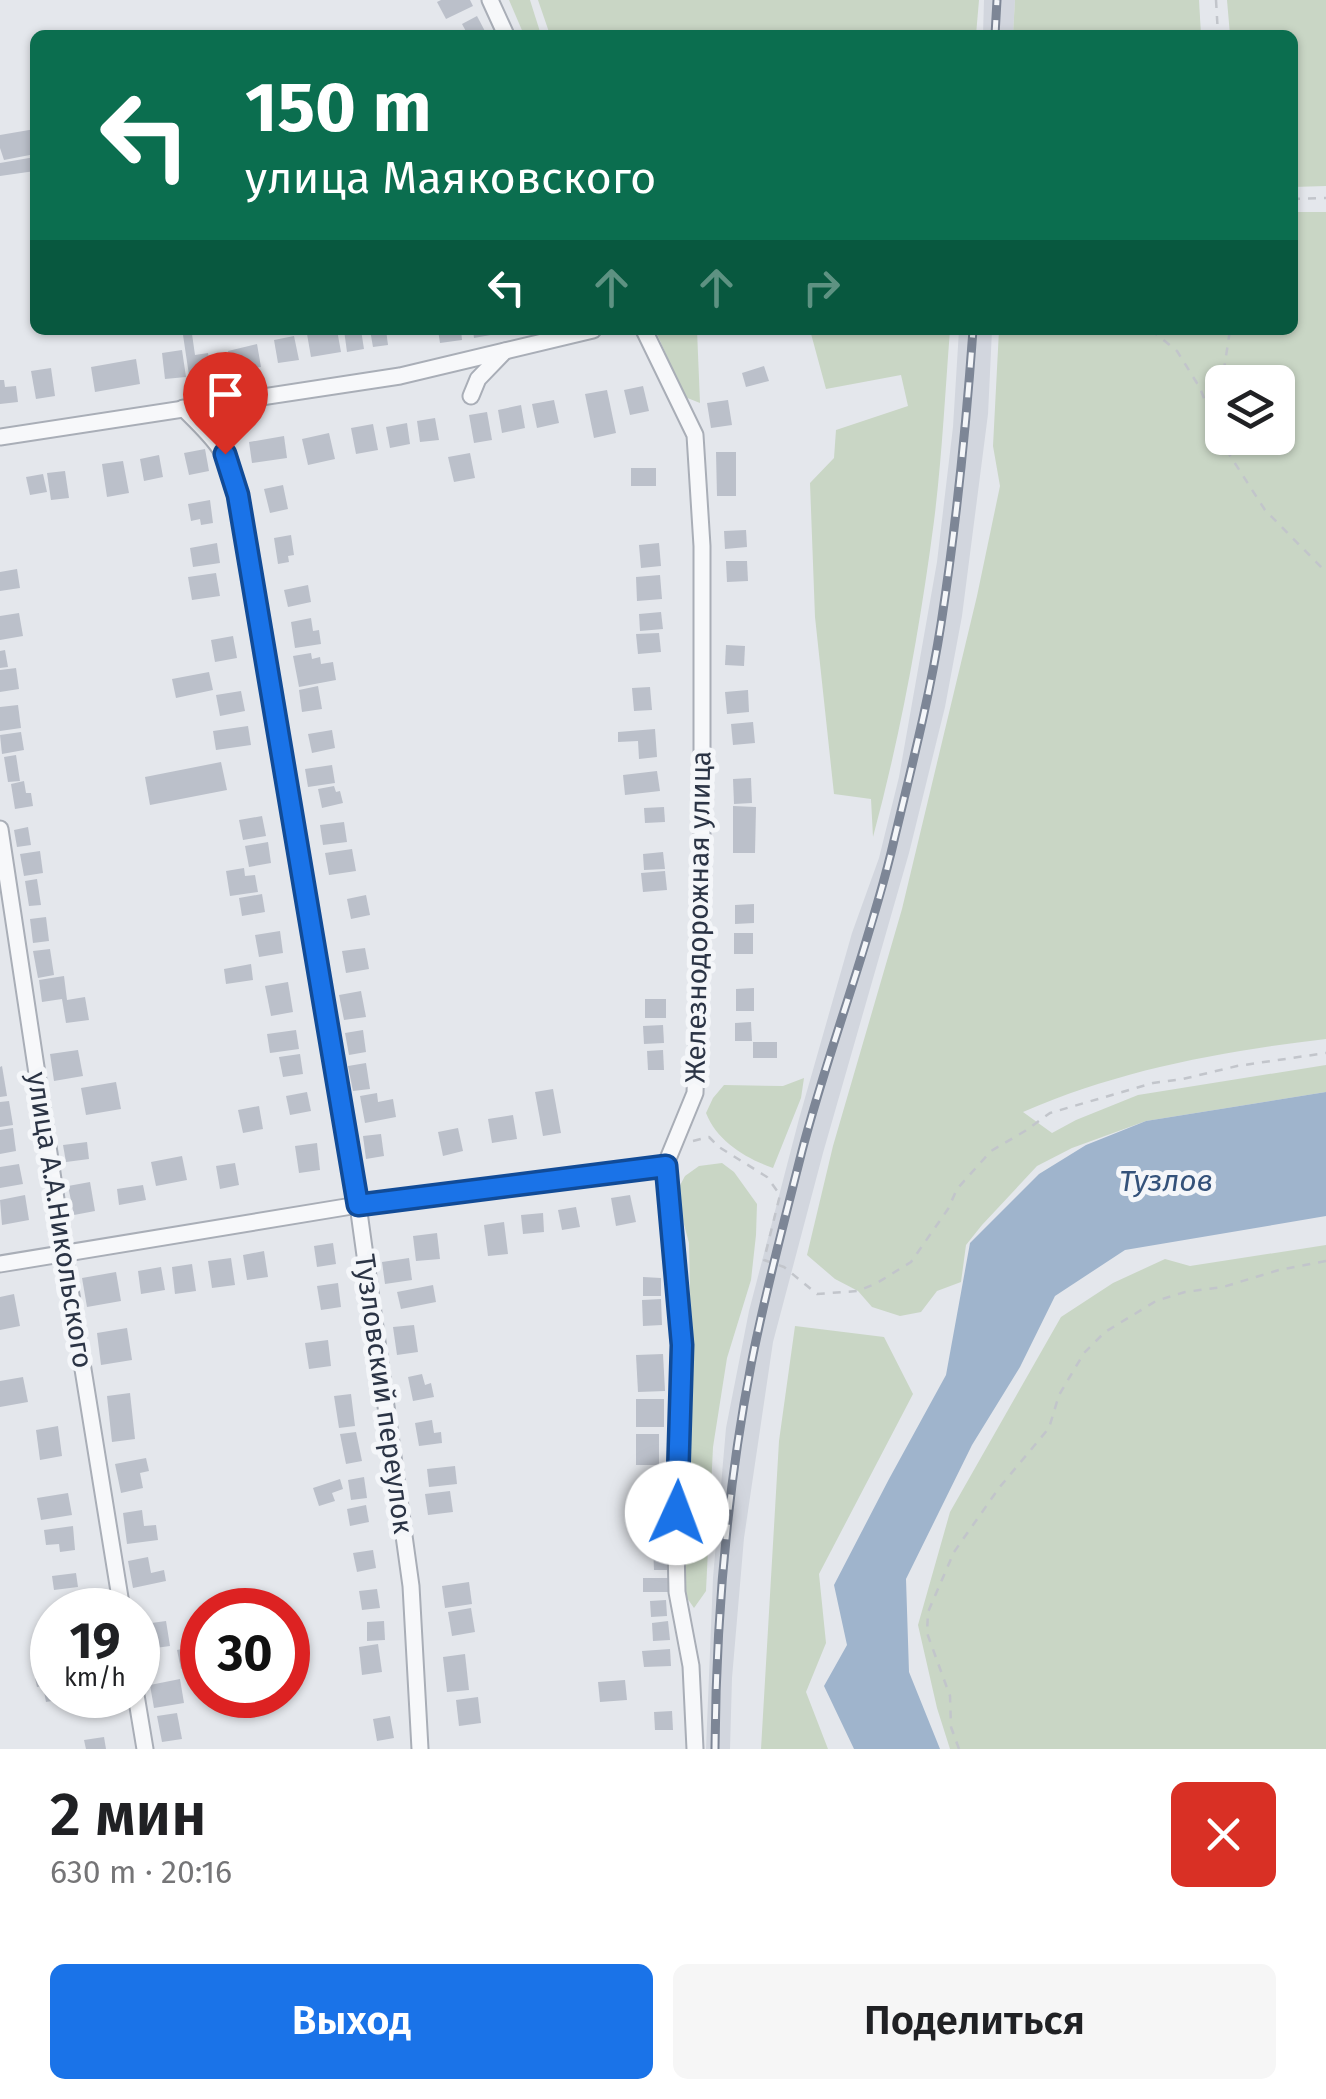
<!DOCTYPE html>
<html lang="ru">
<head>
<meta charset="utf-8">
<style>
	:root { --surface:#fff; --page:#f6f6f6; --text:#202124; --muted:#757577; --accent:#1a73e8 }
	body { margin:0; font-family:"Fira Sans",sans-serif; background:var(--page); color:var(--text); height:100vh; display:flex; flex-direction:column; font-size:38px; white-space:nowrap }
	* { box-sizing:border-box; margin:0 }
	p { font-size:32px; color:var(--muted) }
	.icon { flex:none; width:55px; height:55px; fill:none; stroke:currentColor; stroke-width:2; stroke-linecap:round; stroke-linejoin:round }
	.map { position:relative; height:1749px; overflow:hidden }
	.drawer { display:flex; flex-direction:column; background:var(--surface); flex:1 }
	.drawer>* { flex:none }
	.banner { position:absolute; left:30px; top:30px; width:1268px; height:305px; border-radius:15px; box-shadow:0 2px 8px #0004; background:#0b6e4f; color:#fff; overflow:hidden }
	.fabs { position:absolute; left:1205px; top:365px; display:grid; gap:20px }
	.fabs a { display:grid; place-items:center; width:90px; height:90px; border-radius:15px; background:var(--surface); box-shadow:0 2px 8px #0004; font-size:50px }
	.speed { position:absolute; left:30px; top:1588px; display:flex; gap:20px; font-size:50px; font-weight:700; text-align:center }
	.speed>* { display:grid; place-content:center; width:130px; height:130px; border-radius:50%; background:var(--surface); box-shadow:0 2px 8px #0004; line-height:1 }
	.speed small { font-size:25px; font-weight:400 }
	.speed .limit { border:15px solid #d22; background:#fff; color:#111 }
	.pin { position:absolute; display:grid; place-items:center; width:85px; height:85px; color:#fff; margin:-102px -42px; border-radius:50% 50% 50% 0; rotate:-45deg; box-shadow:0 0 10px #0007 }
	.pin .icon { rotate:45deg }
	.me { position:absolute; width:110px; margin:-55px; rotate:2deg; stroke-linejoin:round; filter:drop-shadow(0 0 8px #0008) }
	.turn { display:flex; align-items:center; gap:35px; height:210px; padding:0 50px; font-size:45px }
	.turn .icon { width:130px; height:130px; stroke-width:2.5 }
	.turn b { display:block; font-size:70px; line-height:85px }
	.lanes { display:flex; align-items:center; height:95px; padding:0 50px; background:#0003; justify-content:center; gap:50px; direction:ltr }
	.lanes .off { opacity:.35 }
	.round { display:grid; place-items:center; flex:none; width:105px; height:105px; border-radius:15px; background:var(--page) }
	.summary { display:flex; align-items:center; justify-content:space-between; height:170px; padding:0 50px }
	h1 { font-size:60px; font-weight:600; line-height:75px }
	.cta { display:flex; gap:20px; margin-top:auto; padding:20px 50px }
	.cta a { flex:1; height:115px; border-radius:15px; background:var(--accent); color:#fff; font-size:40px; font-weight:600; line-height:115px; text-align:center }
	.cta a+a { background:var(--page); color:var(--text) }
	.map>svg:first-child { display:block }
	.built { fill:#d2d6de }
	.green { fill:#c9d6c5; fill-rule:evenodd }
	.water { fill:#9fb4cc }
	.building { fill:#bbc0ca }
	.lines { fill:none; stroke-linecap:round; stroke-linejoin:round }
	.minor-casing { stroke:#a9aeb7; stroke-width:19 }
	.path { stroke:#c2c5cb; stroke-width:2.5; stroke-dasharray:8 8; stroke-linecap:butt }
	.minor { stroke:#f7f8fa; stroke-width:15 }
	.rail-casing { stroke:#7d8696; stroke-width:9 }
	.rail { stroke:#f4f6f9; stroke-width:5; stroke-dasharray:15; stroke-linecap:butt }
	.route-casing { stroke:#114b97; stroke-width:25 }
	.route { stroke:#1a73e8; stroke-width:18 }
	.labels { text-anchor:middle; dominant-baseline:central; stroke-width:10; stroke-linejoin:round; paint-order:stroke }
	.street-label { font-size:28px; fill:#2b3445; stroke:#f4f6f9 }
	.water-label { font-size:30px; font-style:italic; fill:#34527a; stroke:#f4f6f9 }
</style>
</head>
<body>
<div class="map">
<svg width="1326" height="1749" viewBox="0 0 1326 1749">
	<rect width="100%" height="100%" fill="#e4e7ec"/>
	<!-- built -->
	<g class="built">
		<path d="M984 0H1015L1013 35H983Z"/>
		<path d="M959 330H992L988 414 962 616 945 707 909 853 823 1153 773 1342 744 1538 732 1678 730 1749H706L713 1578 726 1428 749 1311 799 1119 852 933 879 858 899 777 937 562 953 427Z"/>
	</g>
	<!-- green -->
	<g class="green">
		<path d="M509 0H530L541 35H524Z"/>
		<path d="M538 0H979L976 35H550Z"/>
		<path d="M1015 0H1199L1201 35H1013Z"/>
		<path d="M1227 0H1326V186L1293 187 1292 35H1230Z"/>
		<path d="M1293 212H1326V1039C1223 1051 1119 1070 1023 1112L1052 1133 1076 1120 1138 1095 1326 1065V1092L1146 1121 1072 1148 1037 1166 982 1225 966 1245 961 1282 937 1291 921 1312 900 1316 872 1307 858 1291 835 1279 807 1255 833 1146 902 909 977 596 1000 486 993 446 999 330H1292ZM1222 382H1278V438H1222Z"/>
		<path d="M659 330H697L700 403 685 397 657 334Z"/>
		<path d="M810 330H950C945 394 942 458 934 521 920 628 901 733 873 837L871 799 834 794 815 617 810 483 834 458 836 430 908 406 901 375 826 389Z"/>
		<path d="M804 1078 801 1098 773 1168C745 1158 717 1141 706 1113L713 1098 724 1085 783 1086Z"/>
		<path d="M722 1163 734 1172 757 1204 756 1235 751 1280 727 1358 713 1447 706 1591 694 1608 685 1595 682 1519 688 1476V1431L692 1385 689 1243 679 1206 678 1189 685 1176 699 1166Z"/>
		<path d="M1326 1245V1749H950L937 1708 918 1625 950 1512 1061 1317 1113 1283 1165 1259 1190 1266Z"/>
		<path d="M795 1326 884 1337 913 1394 819 1574 826 1643 806 1692 828 1749H761L779 1441Z"/>
	</g>
	<!-- water -->
	<path class="water" d="M1326 1092V1216L1125 1250 1055 1296 1020 1367 972 1445 906 1579 909 1672 940 1749H854L824 1686 847 1645 834 1585 889 1479 946 1375 970 1243 1039 1174 1086 1145 1146 1121Z"/>
	<!-- building -->
	<g class="building">
		<path d="M441 0H470L473 6 446 19 437 2Z"/>
		<path d="M477 16 487 35H468L462 24Z"/>
		<path d="M35 129V154L4 160 0 148V135Z"/>
		<path d="M35 157V171L0 176V163Z"/>
		<path d="M337 330 341 352 311 357 307 334Z"/>
		<path d="M344 330H361L364 349 347 352Z"/>
		<path d="M370 330H386L388 345 373 347Z"/>
		<path d="M438 330H461L462 340 440 343Z"/>
		<path d="M473 330H496V334L474 338Z"/>
		<path d="M192 334 195 355 208 353 211 372 189 375 183 335Z"/>
		<path d="M294 336 299 360 278 363 274 340Z"/>
		<path d="M257 344 261 367 232 372 228 351Z"/>
		<path d="M182 350 186 377 165 379 162 353Z"/>
		<path d="M136 359 140 384 95 392 91 367Z"/>
		<path d="M764 366 769 381 746 387 742 373Z"/>
		<path d="M51 368 55 396 36 399 31 371Z"/>
		<path d="M0 380H4L5 387 16 386 18 402 0 404Z"/>
		<path d="M643 386 649 411 630 415 624 390Z"/>
		<path d="M607 390 616 433 594 438 585 394Z"/>
		<path d="M554 400 559 423 537 428 532 404Z"/>
		<path d="M728 400 732 425 711 428 707 403Z"/>
		<path d="M521 405 525 428 502 433 498 410Z"/>
		<path d="M487 412 492 440 474 443 469 415Z"/>
		<path d="M435 418 439 440 420 442 417 421Z"/>
		<path d="M407 423 410 444 390 448 386 427Z"/>
		<path d="M373 424 378 450 356 454 351 428Z"/>
		<path d="M329 433 335 459 308 465 302 439Z"/>
		<path d="M284 436 287 458 252 463 249 442Z"/>
		<path d="M205 449 209 471 189 475 184 453Z"/>
		<path d="M716 452H736V496H717Z"/>
		<path d="M470 453 475 478 454 482 448 457Z"/>
		<path d="M159 455 163 477 144 481 140 459Z"/>
		<path d="M123 461 129 493 107 497 102 464Z"/>
		<rect x="631" y="468" width="25" height="18"/>
		<path d="M65 471 69 498 51 500 47 473Z"/>
		<path d="M43 474 47 492 30 495 26 477Z"/>
		<path d="M283 485 288 509 270 513 264 489Z"/>
		<path d="M210 500 213 523 201 525 200 519 191 521 188 504Z"/>
		<path d="M746 530 747 547 725 549 724 531Z"/>
		<path d="M291 535 294 555 288 556 289 562 278 564 274 538Z"/>
		<path d="M217 543 220 563 193 567 190 548Z"/>
		<path d="M659 543 661 566 641 568 639 545Z"/>
		<path d="M726 561H747L748 581 727 582Z"/>
		<path d="M17 569 20 588 0 591V572Z"/>
		<path d="M216 573 220 596 192 600 188 577Z"/>
		<path d="M660 575 662 599 637 601 636 577Z"/>
		<path d="M308 585 311 602 288 607 284 590Z"/>
		<path d="M661 612 663 629 640 631 639 614Z"/>
		<path d="M19 613 23 636 0 640V616Z"/>
		<path d="M311 618 313 631 319 630 321 644 295 648 291 622Z"/>
		<path d="M659 633 661 652 638 654 636 634Z"/>
		<path d="M233 636 237 658 215 662 211 640Z"/>
		<path d="M726 645 745 646 744 666 725 665Z"/>
		<path d="M5 650 8 667 0 668V651Z"/>
		<path d="M311 653 312 659 320 657 321 664 333 662 336 680 299 687 293 656Z"/>
		<path d="M16 668 19 689 0 692V670Z"/>
		<path d="M209 672 213 690 176 698 172 679Z"/>
		<path d="M318 686 322 709 302 712 299 690Z"/>
		<path d="M650 687 652 710 634 711 632 688Z"/>
		<path d="M748 690 749 712 727 714 725 692Z"/>
		<path d="M241 691 245 711 220 716 216 695Z"/>
		<path d="M18 705 21 728 0 731V707Z"/>
		<path d="M753 722 755 743 733 745 731 724Z"/>
		<path d="M248 726 251 745 216 750 213 731Z"/>
		<path d="M655 729 657 757 639 759 638 741 618 742V732Z"/>
		<path d="M332 730 335 748 312 753 308 734Z"/>
		<path d="M21 732 24 750 2 754 0 735Z"/>
		<path d="M16 755 20 781 8 782 4 757Z"/>
		<path d="M221 762 227 790 150 805 145 777Z"/>
		<path d="M332 765 335 783 308 787 305 769Z"/>
		<path d="M657 771 660 791 625 795 623 775Z"/>
		<path d="M751 778 752 803 734 804 733 779Z"/>
		<path d="M24 781 26 793H31L33 806 15 809 11 784Z"/>
		<path d="M334 786 336 792 340 791 343 803 322 808 318 789Z"/>
		<path d="M733 806 756 807 755 853H733Z"/>
		<path d="M664 807 665 822 645 823 644 808Z"/>
		<path d="M262 816 266 836 243 840 239 820Z"/>
		<path d="M344 822 347 842 323 845 320 825Z"/>
		<path d="M28 827 31 845 17 847 14 830Z"/>
		<path d="M268 842 271 863 249 867 245 846Z"/>
		<path d="M352 849 356 871 329 875 325 853Z"/>
		<path d="M40 851 43 873 24 876 20 854Z"/>
		<path d="M663 852 665 869 644 870 643 854Z"/>
		<path d="M244 868 245 876 255 875 258 892 230 896 226 871Z"/>
		<path d="M665 871 667 890 643 892 641 873Z"/>
		<path d="M37 879 41 905 29 906 25 881Z"/>
		<path d="M262 894 265 912 242 916 239 898Z"/>
		<path d="M366 895 370 915 351 919 347 899Z"/>
		<path d="M754 904V923L735 924V905Z"/>
		<path d="M46 917 49 941 33 943 30 919Z"/>
		<path d="M280 931 283 953 259 957 255 935Z"/>
		<rect x="734" y="933" width="19" height="21"/>
		<path d="M365 948 369 969 346 973 342 951Z"/>
		<path d="M50 949 54 975 38 978 33 951Z"/>
		<path d="M251 964 253 980 226 984 224 969Z"/>
		<path d="M64 976 67 1000 85 997 89 1020 66 1023 62 999 42 1002 39 980Z"/>
		<path d="M288 982 293 1012 271 1016 265 986Z"/>
		<path d="M754 988V1011H736V989Z"/>
		<path d="M361 991 366 1017 344 1020 339 995Z"/>
		<rect x="645" y="999" width="21" height="19"/>
		<path d="M751 1022 752 1041H735V1023Z"/>
		<path d="M663 1025 664 1043 644 1044 643 1026Z"/>
		<path d="M296 1030 299 1049 270 1053 267 1034Z"/>
		<path d="M363 1030 366 1052 349 1055 345 1033Z"/>
		<rect x="753" y="1042" width="24" height="16"/>
		<path d="M78 1050 83 1076 54 1081 50 1054Z"/>
		<path d="M663 1050 664 1070H648L647 1051Z"/>
		<path d="M300 1054 303 1074 283 1077 279 1057Z"/>
		<path d="M366 1063 370 1089 353 1091 348 1066Z"/>
		<path d="M2 1066 7 1096 0 1097V1067Z"/>
		<path d="M116 1082 121 1109 86 1115 81 1088Z"/>
		<path d="M553 1089 561 1133 543 1136 535 1092Z"/>
		<path d="M307 1092 311 1111 290 1115 286 1096Z"/>
		<path d="M377 1093 378 1102 393 1099 396 1117 365 1123 360 1096Z"/>
		<path d="M9 1101 13 1125 0 1127V1102Z"/>
		<path d="M259 1106 263 1129 243 1133 238 1110Z"/>
		<path d="M513 1115 517 1139 492 1143 488 1119Z"/>
		<path d="M13 1128 16 1151 0 1154V1130Z"/>
		<path d="M458 1128 463 1151 443 1156 438 1132Z"/>
		<path d="M381 1134 384 1156 366 1159 363 1136Z"/>
		<path d="M87 1142 89 1159 66 1162 63 1145Z"/>
		<path d="M317 1143 320 1170 299 1173 295 1146Z"/>
		<path d="M182 1156 187 1180 156 1186 151 1162Z"/>
		<path d="M235 1163 239 1185 220 1189 216 1166Z"/>
		<path d="M19 1164 23 1184 0 1188V1167Z"/>
		<path d="M90 1182 95 1211 74 1215 68 1186Z"/>
		<path d="M143 1185 146 1200 119 1205 117 1189Z"/>
		<path d="M25 1195 29 1220 2 1225 0 1200Z"/>
		<path d="M630 1195 636 1222 616 1226 611 1198Z"/>
		<path d="M576 1207 580 1227 562 1230 558 1210Z"/>
		<path d="M543 1213 544 1232 523 1234 521 1215Z"/>
		<path d="M504 1222 508 1254 488 1256 484 1225Z"/>
		<path d="M437 1233 440 1259 416 1261 413 1236Z"/>
		<path d="M333 1243 336 1264 317 1267 314 1246Z"/>
		<path d="M264 1251 268 1277 247 1280 243 1255Z"/>
		<path d="M231 1258 235 1285 212 1288 208 1261Z"/>
		<path d="M409 1258 412 1280 385 1284 382 1262Z"/>
		<path d="M192 1264 196 1291 175 1294 172 1267Z"/>
		<path d="M161 1267 165 1290 141 1294 138 1271Z"/>
		<path d="M116 1272 121 1301 87 1307 82 1278Z"/>
		<path d="M643 1277 661 1278V1296H643Z"/>
		<path d="M338 1283 341 1307 321 1310 317 1286Z"/>
		<path d="M433 1285 436 1302 401 1309 397 1292Z"/>
		<path d="M14 1294 20 1326 0 1330V1297Z"/>
		<path d="M661 1299 662 1325 643 1326 642 1300Z"/>
		<path d="M414 1325 418 1352 397 1355 393 1327Z"/>
		<path d="M127 1328 132 1360 101 1365 97 1333Z"/>
		<path d="M328 1340 331 1366 309 1369 305 1343Z"/>
		<path d="M663 1354 665 1391 638 1392 636 1355Z"/>
		<path d="M422 1374 425 1385 431 1383 434 1397 413 1401 408 1377Z"/>
		<path d="M23 1377 28 1402 0 1407V1381Z"/>
		<path d="M130 1393 135 1439 112 1442 107 1396Z"/>
		<path d="M351 1394 355 1426 339 1428 334 1396Z"/>
		<rect x="636" y="1399" width="28" height="28"/>
		<path d="M432 1420 434 1433 441 1432 442 1443 419 1446 415 1423Z"/>
		<path d="M58 1426 62 1456 40 1460 36 1430Z"/>
		<path d="M356 1432 362 1461 346 1464 340 1434Z"/>
		<rect x="636" y="1434" width="23" height="31"/>
		<path d="M146 1458 149 1471 140 1473 143 1488 121 1493 115 1464Z"/>
		<path d="M455 1466 457 1484 429 1487 427 1469Z"/>
		<path d="M364 1477 367 1498 351 1500 348 1480Z"/>
		<path d="M340 1479 343 1489 332 1493 335 1501 319 1506 313 1488Z"/>
		<path d="M664 1481 665 1508H639L642 1482Z"/>
		<path d="M450 1491 453 1512 428 1515 425 1494Z"/>
		<path d="M68 1493 72 1515 41 1520 37 1498Z"/>
		<path d="M366 1505 369 1522 350 1526 347 1509Z"/>
		<path d="M667 1509 668 1528 632 1529V1510Z"/>
		<path d="M142 1510 144 1526 156 1525 158 1540 127 1544 123 1513Z"/>
		<path d="M73 1526 75 1550 60 1552 59 1544 46 1545 44 1530Z"/>
		<path d="M653 1546H668L669 1570H654Z"/>
		<path d="M373 1550 376 1568 357 1572 353 1553Z"/>
		<path d="M148 1557 151 1573 164 1570 166 1581 133 1588 128 1561Z"/>
		<path d="M76 1573 78 1587 54 1590 52 1576Z"/>
		<path d="M643 1578H668L669 1592H643Z"/>
		<path d="M469 1582 472 1604 445 1608 442 1586Z"/>
		<path d="M377 1589 380 1608 362 1610 359 1591Z"/>
		<path d="M666 1600 667 1616 651 1617 650 1601Z"/>
		<path d="M471 1608 475 1632 452 1636 448 1612Z"/>
		<path d="M166 1621 170 1646 148 1649 144 1624Z"/>
		<path d="M384 1621 385 1640 367 1641V1622Z"/>
		<path d="M668 1621 670 1640 653 1641 652 1623Z"/>
		<path d="M378 1644 382 1672 362 1675 359 1647Z"/>
		<path d="M202 1645V1664L181 1669 177 1650Z"/>
		<path d="M670 1649 671 1666 644 1667 642 1651Z"/>
		<path d="M465 1654 469 1690 447 1692 443 1657Z"/>
		<path d="M48 1675 49 1684H52V1695H74V1697L46 1702 43 1686 37 1687 35 1678Z"/>
		<path d="M180 1679 184 1703 154 1708 150 1685Z"/>
		<path d="M625 1680 627 1700 600 1702 598 1682Z"/>
		<path d="M478 1697 481 1723 459 1726 456 1700Z"/>
		<path d="M672 1711 673 1730H655L654 1712Z"/>
		<path d="M177 1713 182 1739 162 1742 157 1716Z"/>
		<path d="M390 1716 394 1738 377 1741 373 1719Z"/>
		<path d="M104 1737 106 1749H86L84 1740Z"/>
	</g>
	<g class="lines">
		<defs>
			<g id="minor">
				<path d="M490 0 506 35"/>
				<path d="M644 330 695 435 702 546V878L695 1093 665 1166 682 1345 676 1546 677 1592 691 1666 695 1749"/>
				<path d="M471 396 478 379 505 351"/>
				<path d="M183 408C215 440 227 449 238 495L358 1205 411 1586 420 1749"/>
				<path d="M0 437 400 376 593 330"/>
				<path d="M0 829 64 1252 122 1610"/>
				<path d="M0 1264 358 1205 665 1166"/>
				<path d="M136 1695 145 1749"/>
			</g>
		</defs>
		<!-- minor casing -->
		<use href="#minor" class="minor-casing"/>
		<!-- path -->
		<g class="path">
			<path d="M1216 0 1218 35"/>
			<path d="M1292 199 1326 198"/>
			<path d="M1151 330 1177 351 1200 388 1220 440 1265 510 1326 572"/>
			<path d="M1219 435 1221 389 1230 330"/>
			<path d="M693 1141 709 1137 719 1147 767 1177 780 1195 764 1260 784 1267 817 1294 858 1291 877 1283 911 1262 948 1209 957 1189 991 1151 1025 1131 1050 1113 1153 1083 1183 1079 1237 1066 1326 1053"/>
			<path d="M959 1749 951 1727 950 1696 927 1633 928 1612 954 1552 999 1488 1049 1428 1059 1395 1084 1353 1105 1332 1156 1301 1185 1292 1223 1287 1279 1270 1326 1261"/>
		</g>
		<!-- minor -->
		<use href="#minor" class="minor"/>
		<defs>
			<g id="rail">
				<path d="M995 35 997 0"/>
				<path d="M715 1749C716 1621 727 1490 751 1365 765 1293 784 1222 802 1151 828 1051 866 954 891 853 909 777 929 701 941 624 956 526 966 428 973 330"/>
			</g>
		</defs>
		<!-- rail casing -->
		<use href="#rail" class="rail-casing"/>
		<!-- rail -->
		<use href="#rail" class="rail"/>
	</g>
	<g class="lines">
		<defs>
			<path id="route" d="M225 454 238 495 358 1205 666 1166 682 1345 677 1513"/>
		</defs>
		<!-- route casing -->
		<use href="#route" class="route-casing"/>
		<!-- route -->
		<use href="#route" class="route"/>
	</g>
	<g class="labels">
		<!-- street labels -->
		<g class="street-label">
			<text transform="translate(698 917) rotate(-89)">Железнодорожная улица</text>
			<text transform="translate(60 1220) rotate(81)">улица А.А.Никольского</text>
			<text transform="translate(384 1394) rotate(82)">Тузловский переулок</text>
		</g>
		<!-- water labels -->
		<g class="water-label">
			<text x="1166" y="1181">Тузлов</text>
		</g>
	</g>
</svg>
<div class="fabs">
<a><svg class="icon" aria-label="layers" viewBox="0 0 24 24"><path d="M12 4l9 5-9 5-9-5zM3 14l9 5 9-5"/></svg></a>
</div>
<div class="speed"><div>19<small>km/h</small></div><div class="limit">30</div></div>
<div class="pin" style="left:225px;top:454px;background:#d93025"><svg class="icon" aria-label="arrive" viewBox="0 0 24 24"><path d="M6 21V4h12l-3 4 3 4H6"/></svg></div>
<svg class="me" style="left:677px;top:1513px" viewBox="-20 -20 40 40"><circle r="19" fill="#fff"/><path d="M0-13L10 11 0 6-10 11z" fill="#1a73e8"/></svg>
<div class="banner">
<div class="turn"><svg class="icon" aria-label="left" viewBox="0 0 24 24"><path d="M17 20v-9H6M10 6l-5 5 5 5"/></svg><div><b>150 m</b>улица Маяковского</div></div>
<div class="lanes"><svg class="icon" aria-label="left" viewBox="0 0 24 24"><path d="M17 20v-9H6M10 6l-5 5 5 5"/></svg><svg class="icon off" aria-label="ahead" viewBox="0 0 24 24"><path d="M12 20V5M6 11l6-6 6 6"/></svg><svg class="icon off" aria-label="ahead" viewBox="0 0 24 24"><path d="M12 20V5M6 11l6-6 6 6"/></svg><svg class="icon off" aria-label="right" viewBox="0 0 24 24"><path d="M7 20v-9h11M14 6l5 5-5 5"/></svg></div>
</div>
</div>
<section class="drawer">
<div class="summary"><div><h1>2 мин</h1><p>630 m · 20:16</p></div><a class="round" style="background:#d93025;color:#fff"><svg class="icon" aria-label="close" viewBox="0 0 24 24"><path d="M6 6l12 12M18 6L6 18"/></svg></a></div>
<div class="cta"><a>Выход</a><a>Поделиться</a></div>
</section>
</body>
</html>
